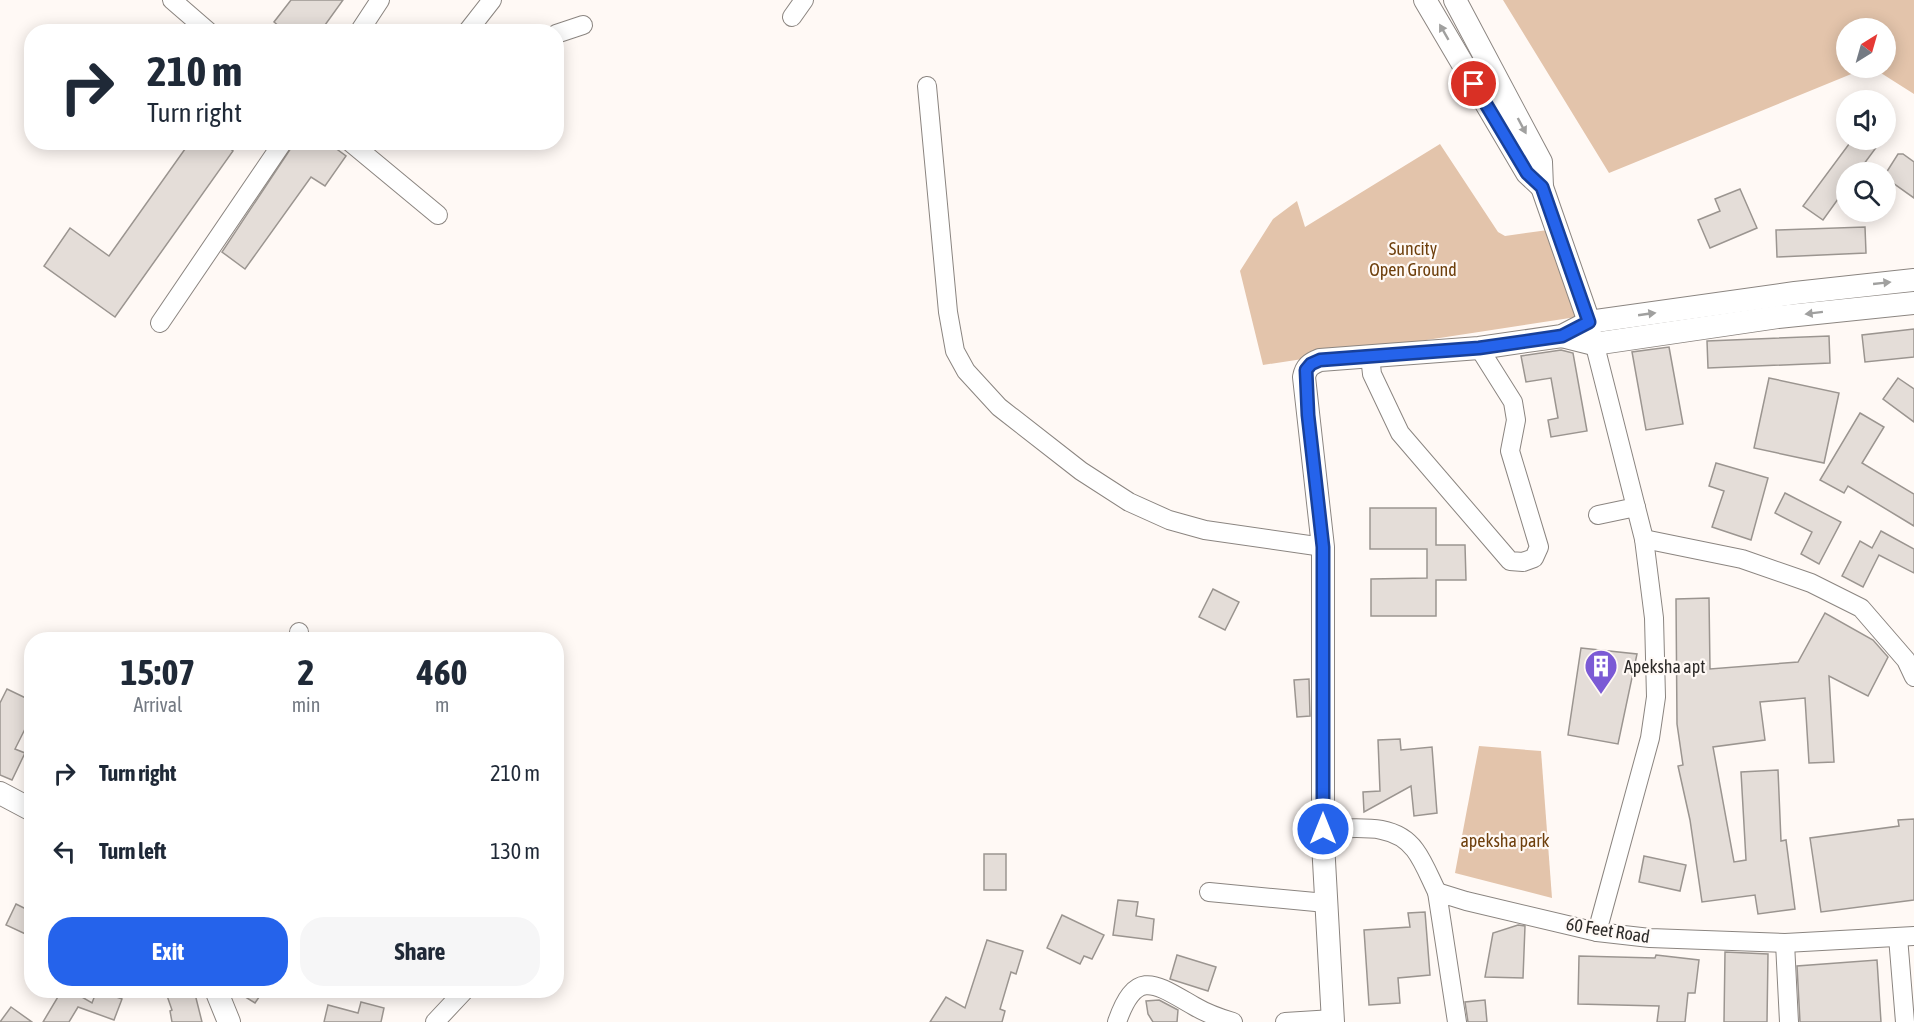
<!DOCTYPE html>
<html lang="en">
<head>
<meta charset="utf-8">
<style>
	:root { --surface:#fff; --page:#f6f6f7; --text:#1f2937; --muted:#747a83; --accent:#2563eb }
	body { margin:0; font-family:"Asap Condensed",sans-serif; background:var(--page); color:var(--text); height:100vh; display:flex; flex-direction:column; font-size:22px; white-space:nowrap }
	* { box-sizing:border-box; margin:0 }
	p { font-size:20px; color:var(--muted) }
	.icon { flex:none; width:33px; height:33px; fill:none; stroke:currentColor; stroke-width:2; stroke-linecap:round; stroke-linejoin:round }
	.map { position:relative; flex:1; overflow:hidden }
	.details { position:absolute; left:24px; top:632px; width:540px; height:366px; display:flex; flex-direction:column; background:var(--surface); border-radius:24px; box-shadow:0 3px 15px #0003 }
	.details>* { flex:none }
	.banner { position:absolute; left:24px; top:24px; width:540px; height:126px; border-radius:24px; box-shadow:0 3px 15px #0003; background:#fff; color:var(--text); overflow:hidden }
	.needle { width:39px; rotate:37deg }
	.fabs { position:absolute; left:1836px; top:18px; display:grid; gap:12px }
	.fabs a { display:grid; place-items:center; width:60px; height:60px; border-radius:50%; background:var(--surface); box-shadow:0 3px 15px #0003; font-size:30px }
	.pin { position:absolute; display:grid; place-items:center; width:51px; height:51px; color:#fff; margin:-26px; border:3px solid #fff; border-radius:50%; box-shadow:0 2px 6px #0007 }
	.me { position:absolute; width:66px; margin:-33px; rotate:0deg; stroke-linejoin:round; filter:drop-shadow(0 0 4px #0008) }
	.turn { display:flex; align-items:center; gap:21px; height:126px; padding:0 24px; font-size:27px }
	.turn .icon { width:78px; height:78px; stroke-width:2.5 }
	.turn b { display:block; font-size:42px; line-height:51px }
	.eta { display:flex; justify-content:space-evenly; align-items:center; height:102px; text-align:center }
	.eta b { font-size:36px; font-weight:700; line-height:42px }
	.cta { display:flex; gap:12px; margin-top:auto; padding:12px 24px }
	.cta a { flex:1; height:69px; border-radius:24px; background:var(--accent); color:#fff; font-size:24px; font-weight:700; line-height:69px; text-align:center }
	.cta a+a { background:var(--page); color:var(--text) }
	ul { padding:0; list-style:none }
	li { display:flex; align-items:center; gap:18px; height:78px; padding:0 24px }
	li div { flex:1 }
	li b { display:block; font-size:22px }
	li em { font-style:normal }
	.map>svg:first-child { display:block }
	.green { fill:#e3c4ab }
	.building { fill:#e4ddd8; stroke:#9b9590; stroke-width:1.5 }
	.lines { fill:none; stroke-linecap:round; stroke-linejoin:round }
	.minor-casing { stroke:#8b8580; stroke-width:20 }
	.tertiary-casing { stroke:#8b8580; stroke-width:24 }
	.minor { stroke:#fff; stroke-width:18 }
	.tertiary { stroke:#fff; stroke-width:22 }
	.oneway { fill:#a0a09f }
	.route-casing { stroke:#184099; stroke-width:15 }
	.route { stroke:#2563eb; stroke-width:10 }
	.labels { text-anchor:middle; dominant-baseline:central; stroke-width:4.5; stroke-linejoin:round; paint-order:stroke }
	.park-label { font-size:18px; fill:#6e3f0c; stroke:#fff9f5 }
	.poi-label { font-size:18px; fill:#2d2b29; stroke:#fff9f5; text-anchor:start }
	.street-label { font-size:18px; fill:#2d2b29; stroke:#fff9f5 }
</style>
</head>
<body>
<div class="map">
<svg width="1914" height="1022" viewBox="0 0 1914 1022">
	<rect width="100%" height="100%" fill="#fff9f5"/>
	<!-- green -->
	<g class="green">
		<path d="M1503 0H1914V94L1873 68H1886V28H1846V68H1866L1609 173Z"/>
		<path d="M1440 144 1498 232 1505 236 1548 230 1583 316 1263 365 1240 271 1273 219 1297 201 1305 227Z"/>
		<path d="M1479 746 1541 751 1552 898 1455 873Z"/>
	</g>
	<!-- building -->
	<g class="building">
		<path d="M291 0H343L320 32H286L274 22Z"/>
		<path d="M1852 140H1870L1878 145 1858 172H1846V188L1823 220 1803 206Z"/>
		<path d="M190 142H222L233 151 115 317 44 266 70 228 109 256Z"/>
		<path d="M295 142H327L346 156 325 186 311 177 245 269 222 252Z"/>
		<path d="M1898 154H1903L1914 162V198L1886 178V173Z"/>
		<path d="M1740 189 1757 228 1710 248 1698 220 1720 211 1715 199Z"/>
		<path d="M1865 227 1866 253 1777 257 1776 230Z"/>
		<path d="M1914 329V357L1865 362 1862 335Z"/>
		<path d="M1829 336 1830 363 1708 368 1707 341Z"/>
		<path d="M1669 347 1683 424 1646 430 1632 352Z"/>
		<path d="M1561 350 1573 353 1587 431 1551 437 1548 420 1558 418 1551 378 1526 382 1521 356Z"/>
		<path d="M1769 378 1839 393 1824 463 1754 448Z"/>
		<path d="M1898 378 1914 389V422L1883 399Z"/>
		<path d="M1860 413 1884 427 1862 463 1914 494V526L1848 486 1844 493 1820 480Z"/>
		<path d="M1716 463 1768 478 1751 540 1712 527 1724 491 1709 486Z"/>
		<path d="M1785 493 1841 522 1819 564 1801 554 1812 532 1775 513Z"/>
		<path d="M1370 508H1436V545H1465L1466 580H1436V616H1371V579L1427 578V549H1370Z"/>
		<path d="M1881 531 1914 549V573L1879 555 1863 587 1842 576 1860 541 1872 548Z"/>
		<path d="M1213 589 1239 602 1225 630 1199 617Z"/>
		<path d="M1709 598 1710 669 1798 662 1825 613 1873 640 1888 657 1868 696 1829 676 1834 762 1809 763 1805 698 1760 702 1765 740 1713 747 1734 862 1746 860 1741 772 1778 770 1781 841 1786 840 1795 909 1758 914 1755 895 1702 902 1690 820 1678 766 1683 765 1677 724 1676 599Z"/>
		<path d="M1581 648 1637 654 1618 744 1568 735Z"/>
		<path d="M1309 679 1310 716 1297 717 1294 680Z"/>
		<path d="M7 689 32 701V715L15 749 25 753 12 780 0 775V703Z"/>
		<path d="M1400 739 1401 750 1432 747 1437 813 1414 816 1411 786 1364 812 1363 792 1380 791 1378 740Z"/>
		<path d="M1914 819V900L1821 912 1810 838 1899 826 1898 820Z"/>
		<rect x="984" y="854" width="22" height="36"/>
		<path d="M1644 856 1686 865 1680 891 1639 882Z"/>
		<path d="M1118 900 1138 902 1136 916 1154 919 1152 940 1113 935Z"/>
		<path d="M16 904 32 912V937L6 925Z"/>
		<path d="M1425 912 1430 975 1398 978 1400 1003 1369 1005 1364 930 1410 927 1408 913Z"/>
		<path d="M1062 915 1104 935 1092 959 1084 956 1080 964 1047 948Z"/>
		<path d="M1518 925 1525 926 1523 978 1485 977 1493 933Z"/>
		<path d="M987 940 1023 951 1016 974 1011 972 1000 1009 1005 1011 1002 1022H930L946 997 965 1008Z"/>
		<path d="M1725 952 1768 954 1767 1022H1724Z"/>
		<path d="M1177 955 1216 967 1208 991 1170 979Z"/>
		<path d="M1656 955 1699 960 1695 993H1688L1685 1022H1657L1659 1006 1578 1004 1579 956 1655 958Z"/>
		<path d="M1877 960 1881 1022H1800L1797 966Z"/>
		<path d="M62 990H70L92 1003 97 990 122 999 114 1020 78 1007 69 1022H43Z"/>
		<path d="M165 990H194L202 1022H172L170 1011 172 1010Z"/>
		<path d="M234 990H264L255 1003Z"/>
		<path d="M1159 1000 1178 1010 1177 1022H1153L1148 1014 1146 1001Z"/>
		<path d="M1485 1000 1487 1022H1468L1465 1002Z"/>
		<path d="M361 1002 384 1008 381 1022H324L328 1005 358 1013Z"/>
		<path d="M11 1007 32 1022H0Z"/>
	</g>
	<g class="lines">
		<defs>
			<g id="minor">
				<path d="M172 0 209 32"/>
				<path d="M792 17 804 0"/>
				<path d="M359 32 380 0"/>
				<path d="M467 32 492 0"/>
				<path d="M556 34 583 25"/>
				<path d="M927 86 948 312 955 351 966 371 999 407 1081 471 1129 502 1169 520 1205 530 1323 547"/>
				<path d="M350 142 438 215"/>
				<path d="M160 323 283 142"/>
				<path d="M1591 330 1644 539 1654 618 1656 697 1650 738 1597 932"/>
				<path d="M1370 356 1372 374 1400 433 1510 561 1523 562 1534 558 1539 547 1510 451 1516 420 1513 402 1479 348"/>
				<path d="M1598 515 1636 507"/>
				<path d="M1644 539 1742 559 1811 583 1861 608 1906 660 1914 677"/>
				<path d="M299 632V639"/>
				<path d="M1323 829C1354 829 1394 821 1415 850 1424 862 1430 878 1437 892"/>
				<path d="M1209 892 1326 903"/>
				<path d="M1898 937 1905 1022"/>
				<path d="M1785 943 1789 1022"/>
				<path d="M435 1022 465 990"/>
				<path d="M1117 1022C1136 968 1154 983 1194 1006 1206 1013 1219 1018 1233 1022"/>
				<path d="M1285 1022 1333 1019"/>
				<path d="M1457 1022 1437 892 1466 901 1597 932 1650 938 1785 943 1914 936"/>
			</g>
			<g id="tertiary">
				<path d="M1425 0 1527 173 1542 187"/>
				<path d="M1455 0 1541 162 1542 187 1589 322"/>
				<path d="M1562 336 1594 344 1778 317 1914 303"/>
				<path d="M0 793 32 810"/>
				<path d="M216 990 229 1022"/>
				<path d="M1333 1022 1323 843V547L1304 377C1306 367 1310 364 1320 360L1479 348 1562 336 1589 322 1795 293 1914 280"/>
			</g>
		</defs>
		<!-- minor casing -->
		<use href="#minor" class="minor-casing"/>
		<!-- tertiary casing -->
		<use href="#tertiary" class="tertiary-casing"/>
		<!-- minor -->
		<use href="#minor" class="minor"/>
		<!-- tertiary -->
		<use href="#tertiary" class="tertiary"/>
	</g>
	<!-- one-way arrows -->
	<defs><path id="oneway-solid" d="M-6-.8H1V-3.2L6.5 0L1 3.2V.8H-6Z" transform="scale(1.5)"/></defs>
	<g class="oneway">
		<use href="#oneway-solid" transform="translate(1444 32) rotate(-120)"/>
		<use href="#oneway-solid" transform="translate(1522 126) rotate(62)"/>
		<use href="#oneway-solid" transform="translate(1882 283) rotate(-6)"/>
		<use href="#oneway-solid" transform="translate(1814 313) rotate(173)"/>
		<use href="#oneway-solid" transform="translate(1647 314) rotate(-8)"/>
	</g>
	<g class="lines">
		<defs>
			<path id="route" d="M1323 829V547L1308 415 1306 370 1311 364 1320 360 1479 348 1562 336 1589 322 1542 187 1527 173 1474 84"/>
		</defs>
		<!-- route casing -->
		<use href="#route" class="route-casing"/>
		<!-- route -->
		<use href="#route" class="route"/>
	</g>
	<!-- icons -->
	<defs>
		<symbol id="building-pin" viewBox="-11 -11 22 30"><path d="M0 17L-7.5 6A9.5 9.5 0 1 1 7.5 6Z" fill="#7b5ad5" stroke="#fff9f5"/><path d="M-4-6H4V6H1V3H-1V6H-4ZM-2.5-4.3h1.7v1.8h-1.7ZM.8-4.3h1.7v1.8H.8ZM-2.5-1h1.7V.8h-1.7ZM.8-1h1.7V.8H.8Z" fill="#fff"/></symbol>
	</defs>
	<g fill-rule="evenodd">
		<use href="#building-pin" x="1582" y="647" width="38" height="52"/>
	</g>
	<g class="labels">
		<!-- park labels -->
		<g class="park-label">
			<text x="1413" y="248">Suncity<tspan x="1413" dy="21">Open Ground</tspan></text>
			<text x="1505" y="840">apeksha park</text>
		</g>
		<!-- poi labels -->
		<g class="poi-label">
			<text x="1624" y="666">Apeksha apt</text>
		</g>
		<!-- street labels -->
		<g class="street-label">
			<text transform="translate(1608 930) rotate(9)">60 Feet Road</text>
		</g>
	</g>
</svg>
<div class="fabs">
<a><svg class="needle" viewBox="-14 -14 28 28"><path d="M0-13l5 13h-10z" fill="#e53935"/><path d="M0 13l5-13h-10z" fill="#747a83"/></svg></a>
<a><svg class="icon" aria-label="sound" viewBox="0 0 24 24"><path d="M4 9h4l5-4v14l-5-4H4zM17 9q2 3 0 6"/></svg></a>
<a><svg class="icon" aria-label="search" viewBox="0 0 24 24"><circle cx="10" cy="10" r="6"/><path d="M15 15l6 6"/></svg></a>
</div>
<div class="pin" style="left:1474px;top:84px;background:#d93025"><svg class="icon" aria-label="arrive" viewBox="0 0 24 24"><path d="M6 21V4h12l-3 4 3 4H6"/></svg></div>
<svg class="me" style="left:1323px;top:829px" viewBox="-20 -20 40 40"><circle r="17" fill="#2563eb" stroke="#fff" stroke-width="3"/><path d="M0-11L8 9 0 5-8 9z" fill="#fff"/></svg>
<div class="banner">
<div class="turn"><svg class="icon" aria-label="right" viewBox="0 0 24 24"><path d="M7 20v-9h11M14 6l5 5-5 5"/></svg><div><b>210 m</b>Turn right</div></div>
</div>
<section class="details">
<div class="eta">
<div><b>15:07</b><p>Arrival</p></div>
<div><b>2</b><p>min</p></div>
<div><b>460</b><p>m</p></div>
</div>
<ul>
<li><svg class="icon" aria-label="right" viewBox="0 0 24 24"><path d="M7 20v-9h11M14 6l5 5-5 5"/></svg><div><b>Turn right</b></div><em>210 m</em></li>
<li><svg class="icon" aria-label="left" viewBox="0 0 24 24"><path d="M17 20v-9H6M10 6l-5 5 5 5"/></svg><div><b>Turn left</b></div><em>130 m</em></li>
</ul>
<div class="cta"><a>Exit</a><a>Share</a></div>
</section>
</div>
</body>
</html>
